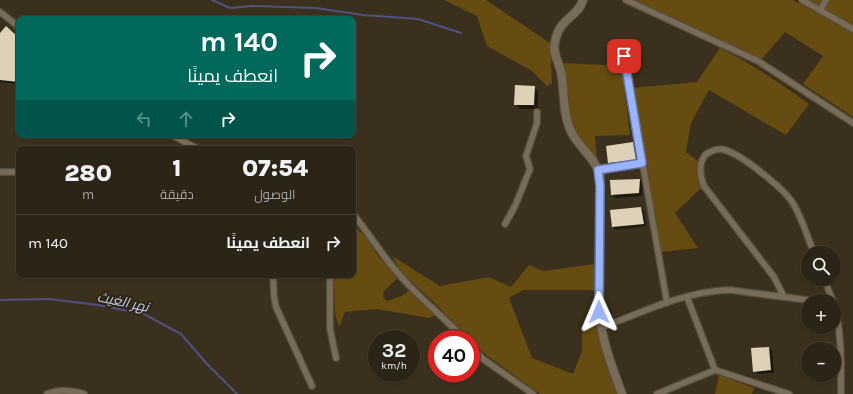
<!DOCTYPE html>
<html lang="ar">
<head>
<meta charset="utf-8">
<style>
	:root { --surface:#2c2416; --page:#342c1f; --text:#f1f3f6; --muted:#a6a4a1; --line:#484135 }
	body { margin:0; font-family:Karla,Cairo,sans-serif; background:var(--page); color:var(--text); direction:rtl; height:100vh; display:flex; flex-direction:column; font-size:15px; white-space:nowrap }
	* { box-sizing:border-box; margin:0 }
	p { font-size:13px; color:var(--muted) }
	.icon { flex:none; width:22px; height:22px; fill:none; stroke:currentColor; stroke-width:2; stroke-linecap:round; stroke-linejoin:round }
	.map { position:relative; flex:1; overflow:hidden; direction:ltr }
	.panel { position:absolute; left:16px; top:146px; width:340px; height:132px; display:flex; flex-direction:column; background:var(--surface); border-radius:8px; box-shadow:0 1px 3px #0004,0 0 0 1px var(--line); direction:rtl }
	.panel>* { flex:none }
	.top-card { position:absolute; left:16px; top:16px; width:340px; height:122px; border-radius:8px; box-shadow:0 1px 3px #0004,0 0 0 1px var(--line); direction:rtl; background:#00695c; color:#fff; overflow:hidden }
	.fabs { position:absolute; left:801px; top:246px; display:grid; gap:8px }
	.fabs a { display:grid; place-items:center; width:40px; height:40px; border-radius:50%; background:var(--surface); box-shadow:0 1px 3px #0004,0 0 0 1px var(--line); font-size:20px }
	.speed { position:absolute; left:368px; top:330px; display:flex; gap:8px; font-size:20px; font-weight:700; text-align:center }
	.speed>* { display:grid; place-content:center; width:52px; height:52px; border-radius:50%; background:var(--surface); box-shadow:0 1px 3px #0004,0 0 0 1px var(--line); line-height:1 }
	.speed small { font-size:10px; font-weight:400 }
	.speed .limit { border:6px solid #d22; background:#fff; color:#111 }
	.pin { position:absolute; display:grid; place-items:center; width:34px; height:34px; color:#fff; margin:-17px; border-radius:8px; box-shadow:0 2px 6px #0006 }
	.me { position:absolute; width:44px; margin:-22px; rotate:359deg; stroke-linejoin:round; filter:drop-shadow(0 0 3px #0008) }
	.turn { display:flex; align-items:center; gap:14px; height:84px; padding:0 12px; font-size:18px }
	.turn .icon { width:52px; height:52px; stroke-width:2.5 }
	.turn b { display:block; font-size:28px; line-height:34px }
	.lanes { display:flex; align-items:center; height:38px; padding:0 12px; background:#0003; justify-content:center; gap:20px; direction:ltr }
	.lanes .off { opacity:.35 }
	.eta { display:flex; justify-content:space-evenly; align-items:center; height:68px; text-align:center }
	.eta b { font-size:24px; font-weight:800; line-height:28px }
	ul { padding:0; list-style:none }
	li { display:flex; align-items:center; gap:12px; height:56px; padding:0 12px; border-top:1px solid var(--line) }
	li div { flex:1 }
	li b { display:block; font-size:15px }
	li em { font-style:normal }
	.map>svg:first-child { display:block }
	.green { fill:#664c11 }
	.shadow { fill:#0007 }
	.lines { fill:none; stroke-linecap:round; stroke-linejoin:round }
	.stream { stroke:#4f5281; stroke-width:2 }
	.building { fill:#ddd1ba }
	.street-casing { stroke:#574e3e; stroke-width:8 }
	.secondary-casing { stroke:#574e3e; stroke-width:10 }
	.street { stroke:#786c58; stroke-width:5.5 }
	.secondary { stroke:#786c58; stroke-width:8 }
	.route-casing { stroke:#6575a4; stroke-width:10 }
	.route { stroke:#9bb4fd; stroke-width:7 }
	.labels { text-anchor:middle; dominant-baseline:central; stroke-width:4; stroke-linejoin:round; paint-order:stroke }
	.water-label { font-size:14px; font-style:italic; fill:#bbcbf6; stroke:#302613 }
</style>
</head>
<body>
<div class="map">
<svg width="853" height="394" viewBox="0 0 853 394">
	<rect width="100%" height="100%" fill="#3a301d"/>
	<!-- green -->
	<g class="green">
		<path d="M444 0H486L550 43 552 83 547 86 532 71 487 46 477 16Z"/>
		<path d="M631 0H793L853 32V117L803 84 823 56 785 32 762 59Z"/>
		<path d="M808 0H853V25Z"/>
		<path d="M720 48C752 64 780 83 809 104L786 135 709 90 691 123 686 152 699 162 697 170 702 187 675 213 698 248 661 252 632 88 697 82Z"/>
		<path d="M564 63 622 66 630 135 595 136 597 159C590 151 581 143 575 133 567 119 564 80 564 63Z"/>
		<path d="M353 224 368 240 378 256 399 277 384 291 383 297 387 301 402 296 410 290 435 315 429 318 377 309 345 312 339 327 335 313 334 275H353Z"/>
		<path d="M392 256 440 286 489 277 511 287 529 265 543 271 594 264V290H523L509 298 532 358 573 374 582 351V334L594 313 598 335 620 394H540L474 346 471 342V339H468L439 307 402 273Z"/>
		<path d="M719 375 754 388 752 394H715Z"/>
	</g>
	<!-- shadow -->
	<g class="shadow">
		<path d="M0 35 19 39V84L0 82Z"/>
		<path d="M534 87 538 91V109H520L515 104Z"/>
		<path d="M633 143 636 147 638 163 613 166 609 163Z"/>
		<path d="M640 180 643 183 642 196 615 198 612 194Z"/>
		<path d="M641 208 644 211 646 226 616 230 613 227 612 211Z"/>
		<path d="M769 348 772 351 774 373 758 374 754 371Z"/>
	</g>
	<g class="lines">
		<!-- stream -->
		<g class="stream">
			<path d="M212 0 230 8 252 6 316 8 363 15 418 19 461 33"/>
			<path d="M0 300 49 299 98 305 144 314 181 334 207 364 237 394"/>
		</g>
	</g>
	<!-- building -->
	<g class="building">
		<path d="M6 26 19 38V82L0 80V33Z"/>
		<path d="M515 85 535 86 534 105H514Z"/>
		<path d="M633 142 636 160 608 163 606 146Z"/>
		<path d="M640 179 639 193 611 195 610 180Z"/>
		<path d="M641 207 644 224 612 227 610 210Z"/>
		<path d="M769 347 771 370 753 372 751 348Z"/>
	</g>
	<g class="lines">
		<defs>
			<g id="street">
				<path d="M626 0 758 61 853 123"/>
				<path d="M802 0 853 29"/>
				<path d="M820 10 826 0"/>
				<path d="M0 12 19 27"/>
				<path d="M624 56 667 303"/>
				<path d="M172 135 198 149"/>
				<path d="M598 170 642 163"/>
				<path d="M0 172H19"/>
				<path d="M353 214C371 236 385 260 404 280 423 301 445 318 464 339"/>
				<path d="M505 224 515 206 530 169 526 156 537 123V112"/>
				<path d="M273 275 274 296 276 307 312 386"/>
				<path d="M330 275V329L336 358"/>
				<path d="M824 279 833 301"/>
				<path d="M687 297 715 370"/>
				<path d="M784 297 774 277 704 186C700 176 698 165 705 155 710 151 718 148 725 150 741 154 786 190 794 205 802 219 808 238 814 253"/>
				<path d="M834 303C842 333 841 364 841 394"/>
				<path d="M601 328C642 312 685 291 730 290L815 301"/>
				<path d="M471 347 483 359 533 394"/>
				<path d="M47 394C60 389 71 390 84 394"/>
				<path d="M657 394 715 370 789 394"/>
			</g>
			<path id="secondary" d="M583 0C580 11 571 15 564 23 559 28 556 36 555 42 552 53 559 62 561 72 565 93 562 116 573 135 581 149 596 159 600 176L599 312C602 341 612 367 622 394"/>
		</defs>
		<!-- street casing -->
		<use href="#street" class="street-casing"/>
		<!-- secondary casing -->
		<use href="#secondary" class="secondary-casing"/>
		<!-- street -->
		<use href="#street" class="street"/>
		<!-- secondary -->
		<use href="#secondary" class="secondary"/>
	</g>
	<g class="lines">
		<defs>
			<path id="route" d="M599 312 600 186 598 170 642 163 624 56"/>
		</defs>
		<!-- route casing -->
		<use href="#route" class="route-casing"/>
		<!-- route -->
		<use href="#route" class="route"/>
	</g>
	<g class="labels">
		<!-- water labels -->
		<g class="water-label">
			<text transform="translate(123 302) rotate(12)">نهر الغيث</text>
		</g>
	</g>
</svg>
<div class="fabs">
<a><svg class="icon" aria-label="search" viewBox="0 0 24 24"><circle cx="10" cy="10" r="6"/><path d="M15 15l6 6"/></svg></a>
<a>+</a>
<a>−</a>
</div>
<div class="speed"><div>32<small>km/h</small></div><div class="limit">40</div></div>
<div class="pin" style="left:624px;top:56px;background:#d93025"><svg class="icon" aria-label="arrive" viewBox="0 0 24 24"><path d="M6 21V4h12l-3 4 3 4H6"/></svg></div>
<svg class="me" style="left:599px;top:312px" viewBox="-20 -20 40 40"><path d="M0-17L14 15 0 8-14 15z" fill="#9bb4fd" stroke="#fff" stroke-width="4"/></svg>
<div class="top-card">
<div class="turn"><svg class="icon" aria-label="right" viewBox="0 0 24 24"><path d="M7 20v-9h11M14 6l5 5-5 5"/></svg><div><b>140 m</b>انعطف يمينًا</div></div>
<div class="lanes"><svg class="icon off" aria-label="left" viewBox="0 0 24 24"><path d="M17 20v-9H6M10 6l-5 5 5 5"/></svg><svg class="icon off" aria-label="ahead" viewBox="0 0 24 24"><path d="M12 20V5M6 11l6-6 6 6"/></svg><svg class="icon" aria-label="right" viewBox="0 0 24 24"><path d="M7 20v-9h11M14 6l5 5-5 5"/></svg></div>
</div>
<section class="panel">
<div class="eta">
<div><b>07:54</b><p>الوصول</p></div>
<div><b>1</b><p>دقيقة</p></div>
<div><b>280</b><p>m</p></div>
</div>
<ul>
<li><svg class="icon" aria-label="right" viewBox="0 0 24 24"><path d="M7 20v-9h11M14 6l5 5-5 5"/></svg><div><b>انعطف يمينًا</b></div><em>140 m</em></li>
</ul>
</section>
</div>
</body>
</html>
